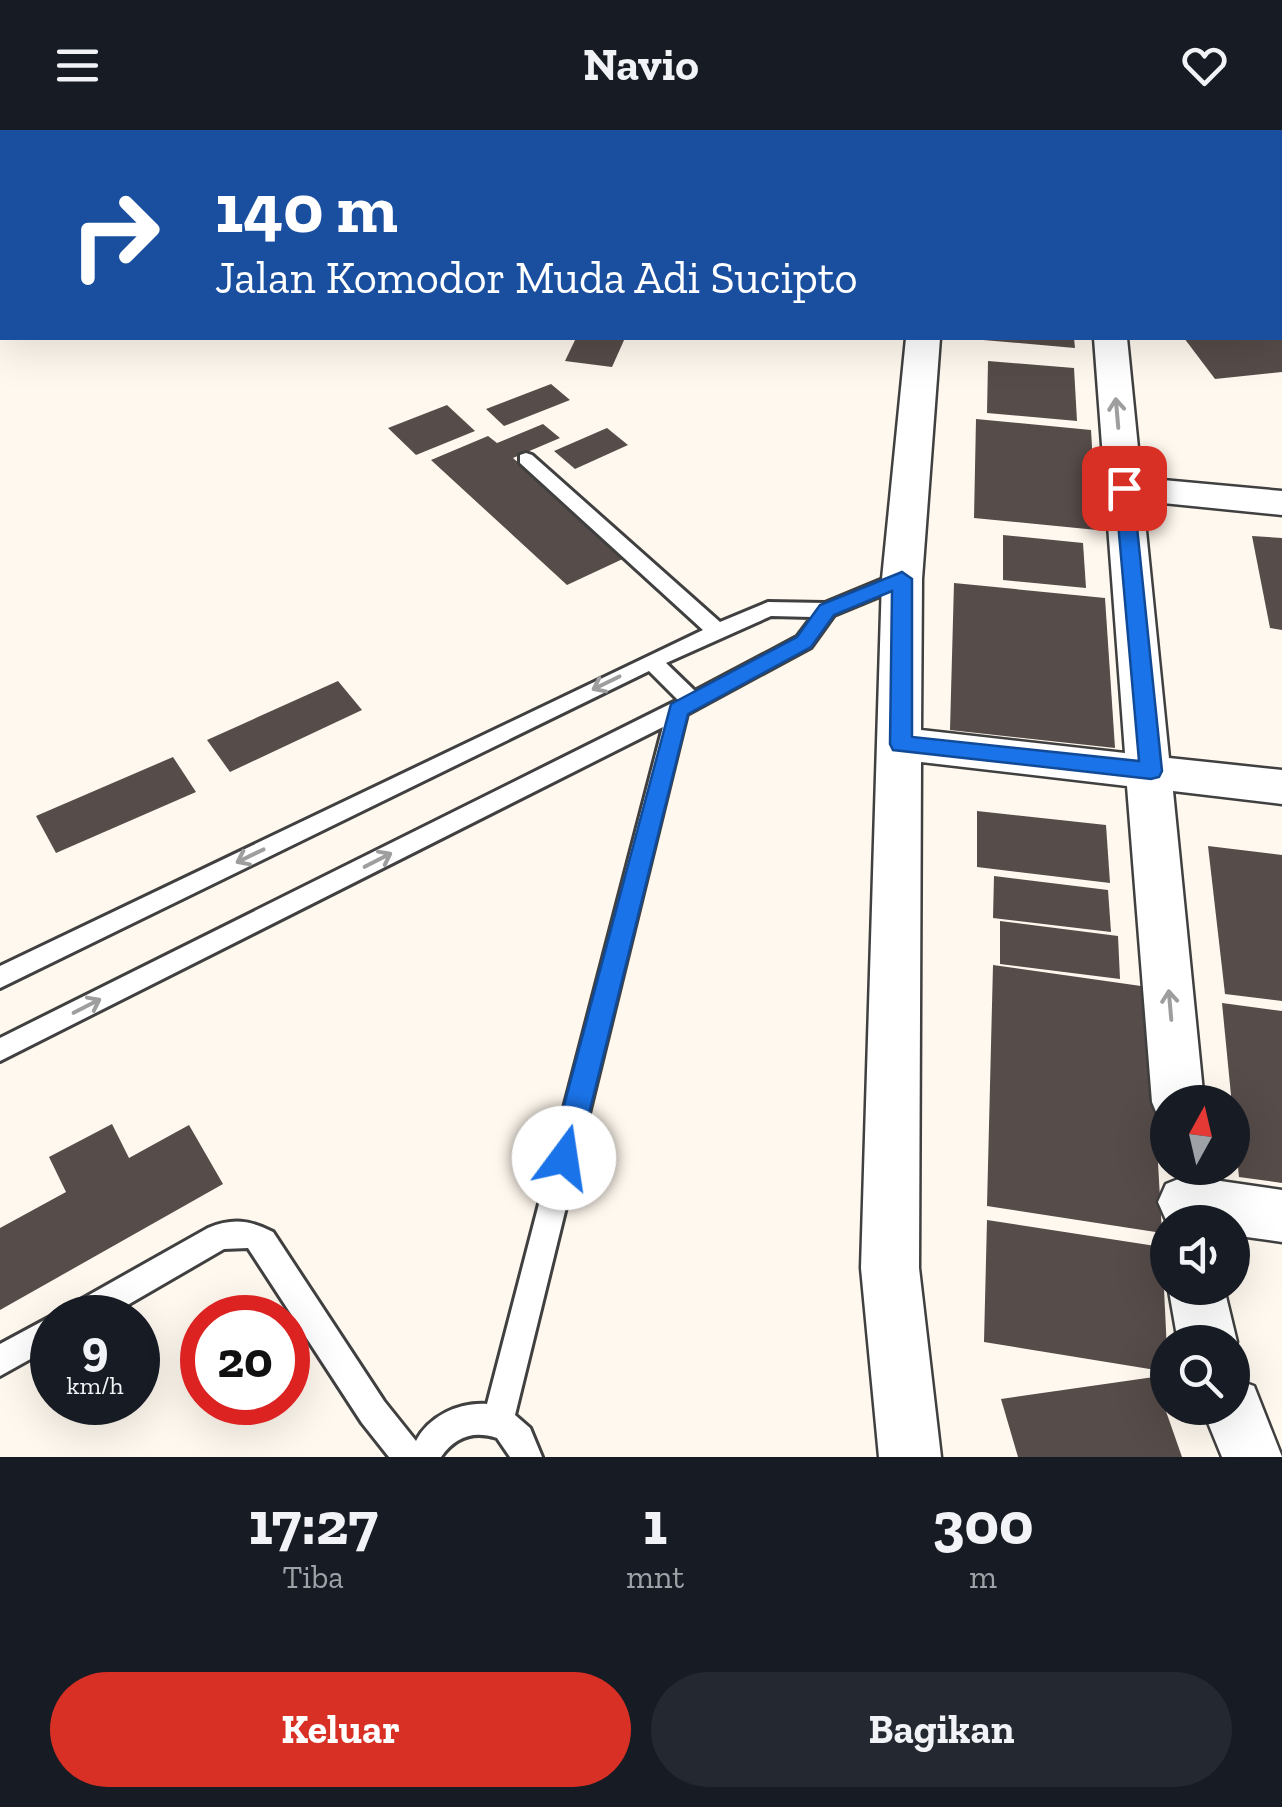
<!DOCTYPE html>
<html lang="id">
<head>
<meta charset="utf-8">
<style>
	:root { --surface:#171b24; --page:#242831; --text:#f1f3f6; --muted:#9ea1a6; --accent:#d93025 }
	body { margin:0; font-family:"Zilla Slab",serif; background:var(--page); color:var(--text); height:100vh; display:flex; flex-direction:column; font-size:38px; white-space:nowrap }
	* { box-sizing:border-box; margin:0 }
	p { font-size:32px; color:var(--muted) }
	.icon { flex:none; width:55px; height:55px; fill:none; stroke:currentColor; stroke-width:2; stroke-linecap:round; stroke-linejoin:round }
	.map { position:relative; height:1327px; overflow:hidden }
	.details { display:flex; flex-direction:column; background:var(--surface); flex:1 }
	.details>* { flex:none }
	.top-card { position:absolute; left:0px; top:0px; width:1282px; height:210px; box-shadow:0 10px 40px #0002; background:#1a4fa0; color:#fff; overflow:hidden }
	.needle { width:65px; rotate:8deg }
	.tools { position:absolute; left:1150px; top:955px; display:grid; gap:20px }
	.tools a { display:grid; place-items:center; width:100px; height:100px; border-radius:50%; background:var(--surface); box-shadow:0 10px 40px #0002; font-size:50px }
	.speed { position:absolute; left:30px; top:1165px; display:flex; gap:20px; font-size:50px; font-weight:700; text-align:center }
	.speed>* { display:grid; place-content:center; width:130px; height:130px; border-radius:50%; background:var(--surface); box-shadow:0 10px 40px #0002; line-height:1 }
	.speed small { font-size:25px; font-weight:400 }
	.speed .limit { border:15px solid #d22; background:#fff; color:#111 }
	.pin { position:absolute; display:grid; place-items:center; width:85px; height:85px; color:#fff; margin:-42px; border-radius:20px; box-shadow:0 5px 15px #0006 }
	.me { position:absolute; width:110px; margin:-55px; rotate:14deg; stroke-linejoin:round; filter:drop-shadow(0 0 8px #0008) }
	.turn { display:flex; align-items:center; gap:35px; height:210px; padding:0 50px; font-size:45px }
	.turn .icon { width:130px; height:130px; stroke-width:2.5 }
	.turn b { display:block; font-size:70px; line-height:85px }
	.eta { display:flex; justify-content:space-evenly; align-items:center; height:170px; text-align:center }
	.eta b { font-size:60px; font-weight:700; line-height:70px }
	.primary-button { display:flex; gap:20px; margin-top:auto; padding:20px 50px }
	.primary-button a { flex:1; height:115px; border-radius:60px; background:var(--accent); color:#fff; font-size:40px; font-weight:700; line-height:115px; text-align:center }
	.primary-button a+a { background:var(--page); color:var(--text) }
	header { display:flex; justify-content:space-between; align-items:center; height:130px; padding:0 50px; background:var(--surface); font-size:45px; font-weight:700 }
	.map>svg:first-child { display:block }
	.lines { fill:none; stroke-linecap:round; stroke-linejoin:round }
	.taxiway { stroke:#de8e9e; stroke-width:108 }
	.building { fill:#564c4a }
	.service-casing { stroke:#404040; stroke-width:6 }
	.minor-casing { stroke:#404040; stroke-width:5 }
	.service { fill:#fff; fill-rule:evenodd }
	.minor { fill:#fff; fill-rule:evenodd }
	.oneway { stroke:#9e9e9e }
	.route { fill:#1a73e8; stroke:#114b97; stroke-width:2.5 }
</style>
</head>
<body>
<header><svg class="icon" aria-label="menu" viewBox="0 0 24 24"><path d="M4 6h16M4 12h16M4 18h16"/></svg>Navio<svg class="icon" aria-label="heart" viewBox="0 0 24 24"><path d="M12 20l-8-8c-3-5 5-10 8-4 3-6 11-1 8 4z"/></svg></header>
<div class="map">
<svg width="1282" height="1327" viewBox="0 0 1282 1327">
	<rect width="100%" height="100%" fill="#fff8ee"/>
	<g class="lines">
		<!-- taxiway -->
		<path class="taxiway" d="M0 23 2 20"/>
	</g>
	<!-- building -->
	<g class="building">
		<path d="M576 208H625L612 237 565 231Z"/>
		<path d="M983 208H1074L1075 218 983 210Z"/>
		<path d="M1184 208H1282V242L1215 249Z"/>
		<path d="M988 231 1074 238 1077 291 987 283Z"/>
		<path d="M551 254 570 270 504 296 486 279Z"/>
		<path d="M447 275 475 301 416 325 388 298Z"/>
		<path d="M976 289 1091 300 1097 400 974 388Z"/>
		<path d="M543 294 560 308 513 328 627 427 567 455 431 330 488 306 497 313Z"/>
		<path d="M607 298 628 315 575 339 554 321Z"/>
		<path d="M1003 405 1083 413 1086 458 1003 450Z"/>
		<path d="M1252 406 1282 408V500L1270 498Z"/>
		<path d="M954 453 1105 468 1115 618 950 600Z"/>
		<path d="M338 551 362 580 230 642 207 610Z"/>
		<path d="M173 627 196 662 56 723 36 686Z"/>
		<path d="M977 681 1106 695 1110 753 977 737Z"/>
		<path d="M1208 716 1282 725V871L1225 864Z"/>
		<path d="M994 746 1108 760 1111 802 993 788Z"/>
		<path d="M1000 791 1118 806 1120 849 1000 834Z"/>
		<path d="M993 835 1148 857 1162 1103 987 1076Z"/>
		<path d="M1222 873 1282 881V1053L1239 1047Z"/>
		<path d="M112 994 129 1028 189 995 223 1054 0 1180V1098L66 1062 49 1027Z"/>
		<path d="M987 1090 1162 1117 1168 1242 984 1212Z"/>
		<path d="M1154 1247 1182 1327H1018L1001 1269Z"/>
	</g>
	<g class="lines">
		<defs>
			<g id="service">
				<path d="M526 323 532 325 720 492 768 472 825 473 895 444 902 442 912 449 909 454 834 485 811 517 687 584 515 1285 530 1298 542 1327H510L497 1308C473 1300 455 1307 441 1327H389L362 1293 248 1118 224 1119 105 1188H62L66 1178 208 1098C232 1088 250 1090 273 1102L384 1271 416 1311C429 1286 459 1272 487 1274L663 597 0 931V908L678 570 649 541 0 858V836L703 500 520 333V325ZM771 486 812 487 797 507 695 561 666 533Z"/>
				<path d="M52 1186V1217L0 1246V1214Z"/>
			</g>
			<g id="minor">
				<rect x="925" y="0" width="28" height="2"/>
				<path d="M1011 0H1039L1040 2H1012Z"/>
				<rect x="1165" y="0" width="28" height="2"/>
				<rect x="1280" y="125" width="2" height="20"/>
				<path d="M906 208H940L922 449 921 600 1125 623 1094 208H1127L1141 348 1282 361V385L1143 371 1169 628 1282 640V674L1173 661 1204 972H1168V992L1159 989 1152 972 1127 656 921 632 919 1138 941 1327H879L861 1138 882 449Z"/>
				<path d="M1186 1046 1282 1060V1112L1232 1105V1092L1166 1090 1158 1072 1166 1054Z"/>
				<path d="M1168 1155 1224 1158 1237 1212 1232 1222V1212H1178Z"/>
				<path d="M1232 1248 1254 1256 1282 1327H1222L1202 1278H1232Z"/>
			</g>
		</defs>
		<!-- service casing -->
		<use href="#service" class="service-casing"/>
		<!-- minor casing -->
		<use href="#minor" class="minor-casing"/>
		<!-- service -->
		<use href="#service" class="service"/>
		<!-- minor -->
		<use href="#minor" class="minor"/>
	</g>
	<!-- one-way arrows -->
	<defs><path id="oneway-shaft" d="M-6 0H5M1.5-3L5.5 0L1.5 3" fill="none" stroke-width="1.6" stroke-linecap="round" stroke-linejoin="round" transform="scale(2.5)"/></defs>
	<g class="oneway">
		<use href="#oneway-shaft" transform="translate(1117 283) rotate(-95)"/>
		<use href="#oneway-shaft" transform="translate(606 553) rotate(154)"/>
		<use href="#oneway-shaft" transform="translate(250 726) rotate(154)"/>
		<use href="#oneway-shaft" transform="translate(378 730) rotate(-27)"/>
		<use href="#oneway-shaft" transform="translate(1170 875) rotate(-95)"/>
		<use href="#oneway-shaft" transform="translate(87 876) rotate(-27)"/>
	</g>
	<!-- route -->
	<path class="route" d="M1124 352 1133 358 1162 641 1159 647 1151 649 893 620 890 614 892 461 834 485 811 517 688 584 578 1028 574 1037 564 1041 554 1037 550 1028 671 574 797 507 820 475 902 442 912 449V607L1139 631 1115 358Z"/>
</svg>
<div class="tools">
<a><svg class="needle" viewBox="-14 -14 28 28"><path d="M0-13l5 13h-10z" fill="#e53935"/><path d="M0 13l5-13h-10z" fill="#9ea1a6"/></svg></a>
<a><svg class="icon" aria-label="sound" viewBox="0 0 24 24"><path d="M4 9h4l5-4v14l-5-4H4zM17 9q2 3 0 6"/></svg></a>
<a><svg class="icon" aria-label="search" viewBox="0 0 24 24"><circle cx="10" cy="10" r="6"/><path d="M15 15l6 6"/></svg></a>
</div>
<div class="speed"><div>9<small>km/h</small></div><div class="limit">20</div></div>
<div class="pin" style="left:1124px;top:358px;background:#d93025"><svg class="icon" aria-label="arrive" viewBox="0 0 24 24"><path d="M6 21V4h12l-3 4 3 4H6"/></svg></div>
<svg class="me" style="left:564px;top:1028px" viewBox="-20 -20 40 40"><circle r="19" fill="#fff"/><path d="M0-13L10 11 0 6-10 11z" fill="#1a73e8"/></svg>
<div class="top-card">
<div class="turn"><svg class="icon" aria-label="right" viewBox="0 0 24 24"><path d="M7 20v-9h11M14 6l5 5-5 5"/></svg><div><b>140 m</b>Jalan Komodor Muda Adi Sucipto</div></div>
</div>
</div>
<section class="details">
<div class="eta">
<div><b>17:27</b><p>Tiba</p></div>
<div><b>1</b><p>mnt</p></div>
<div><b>300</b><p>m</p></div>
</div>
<div class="primary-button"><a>Keluar</a><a>Bagikan</a></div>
</section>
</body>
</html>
